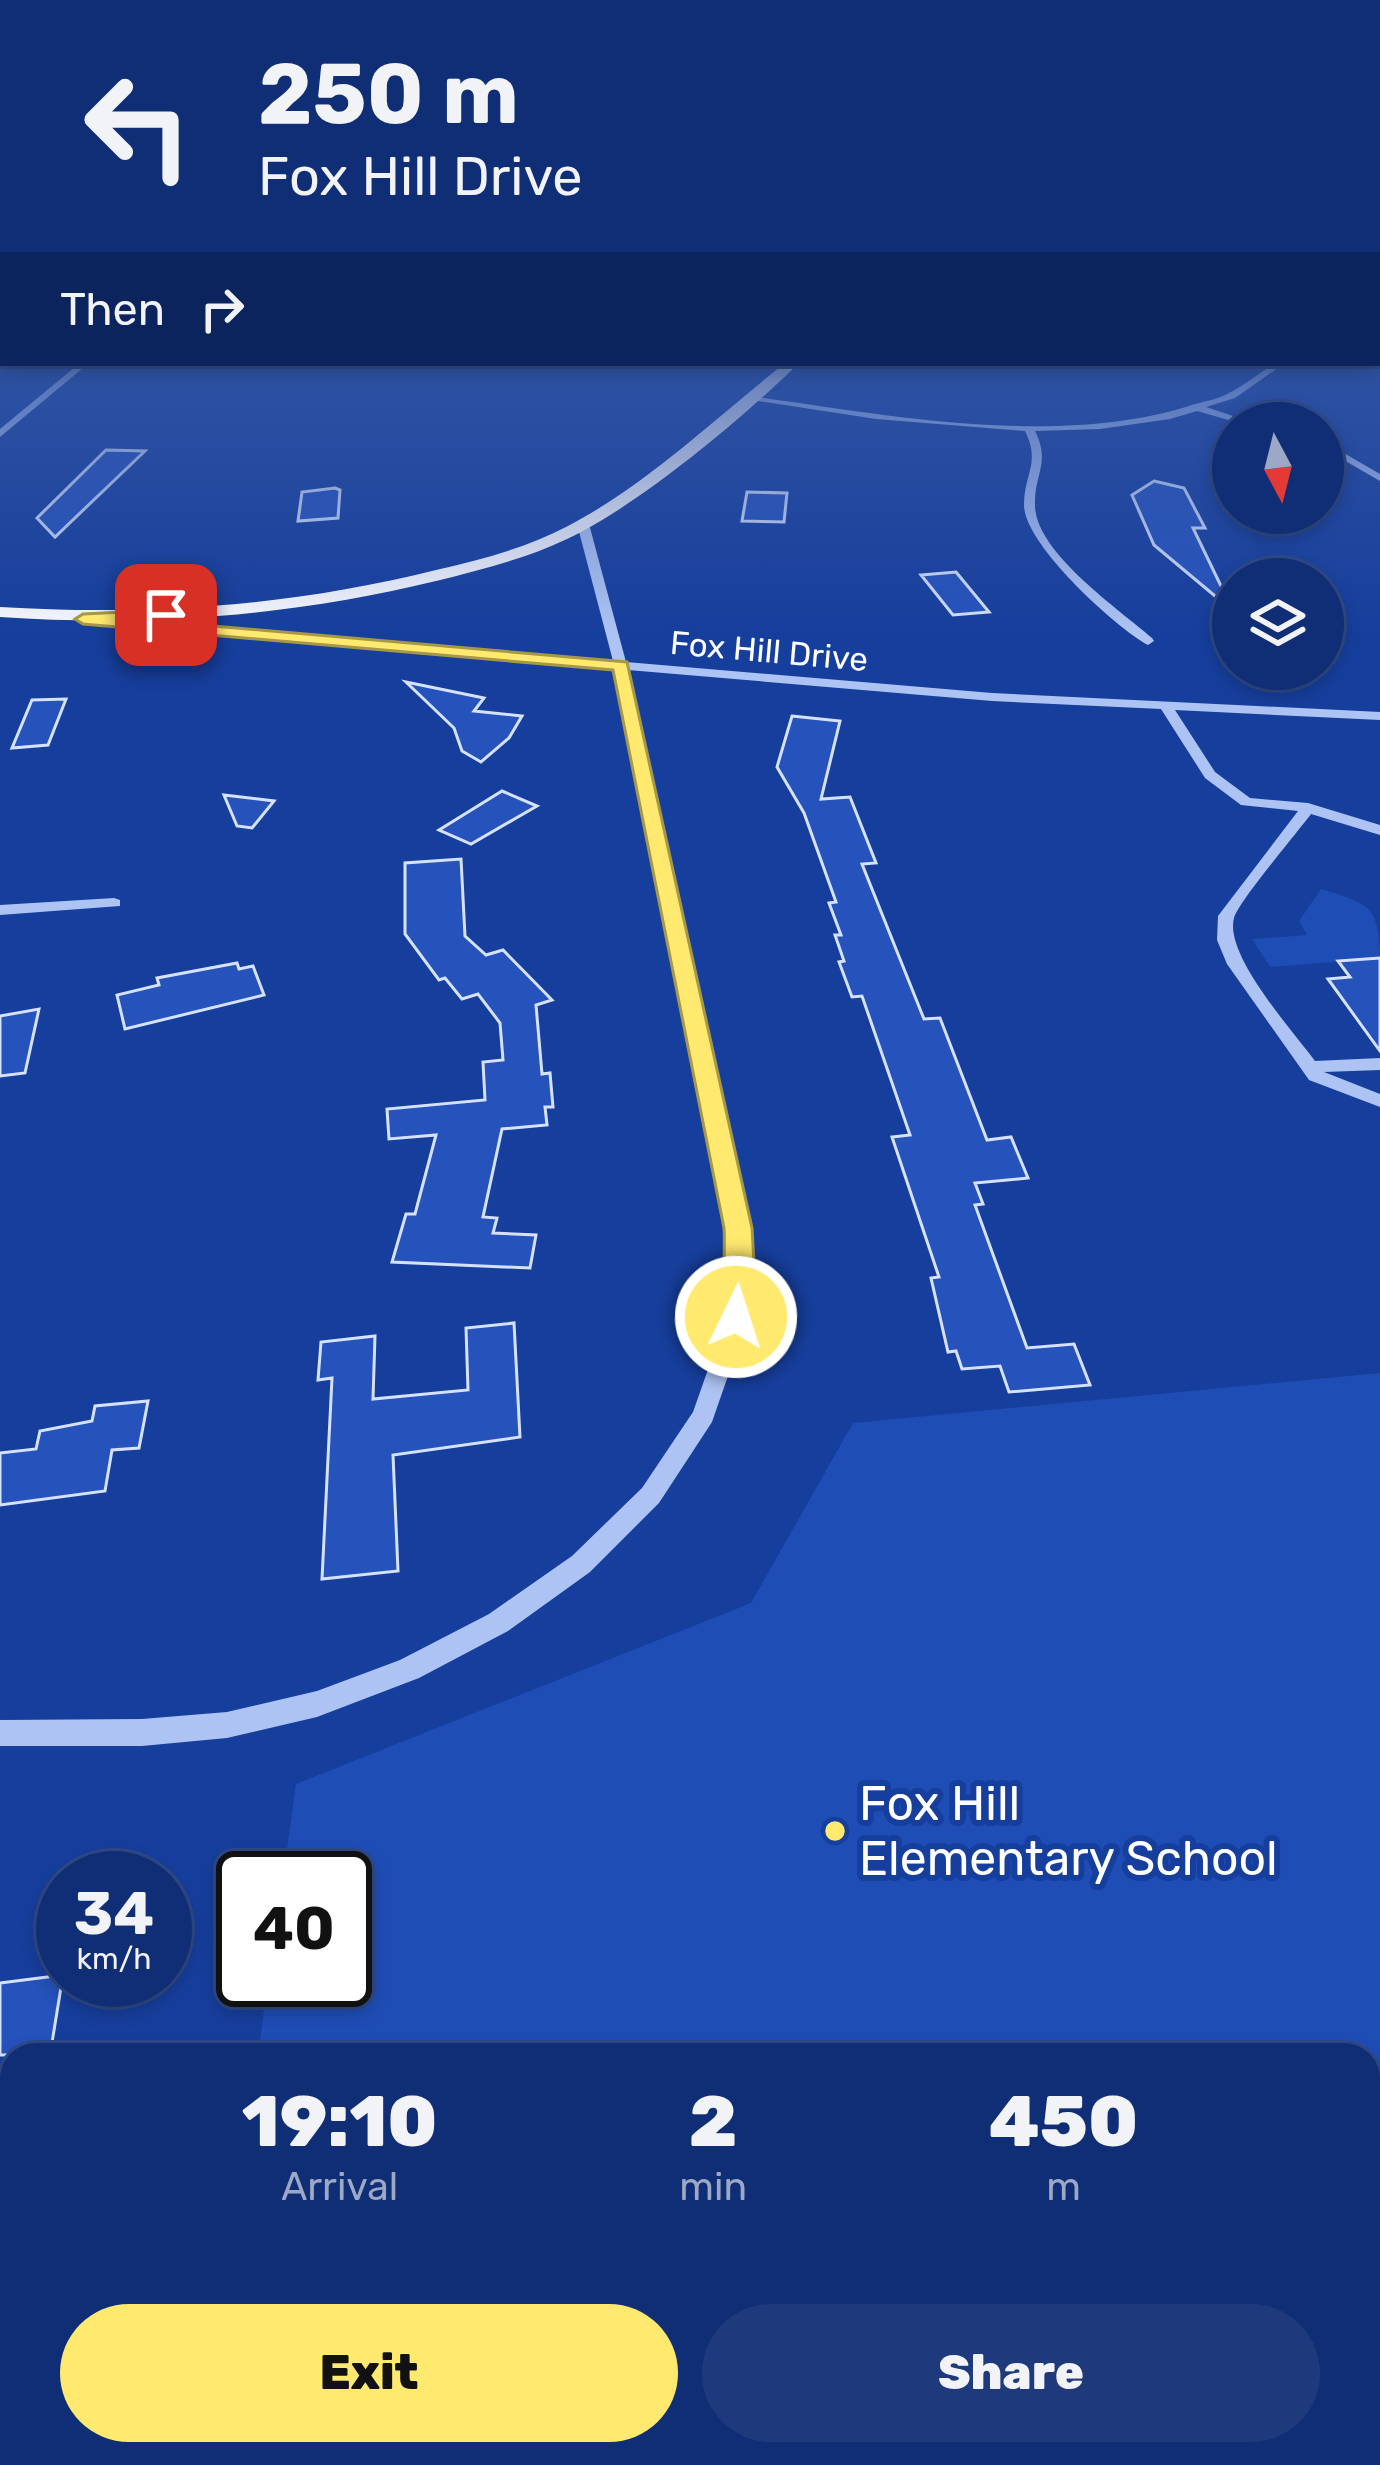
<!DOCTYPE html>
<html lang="en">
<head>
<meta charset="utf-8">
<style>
	:root { --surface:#102e75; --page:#1e3a7d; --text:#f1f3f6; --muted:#9ca8c5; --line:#304a87; --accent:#ffea6f }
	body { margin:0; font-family:Rubik,sans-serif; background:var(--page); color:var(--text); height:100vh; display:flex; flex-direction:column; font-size:45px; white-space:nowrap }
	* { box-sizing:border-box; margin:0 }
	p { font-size:39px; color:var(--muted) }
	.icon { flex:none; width:66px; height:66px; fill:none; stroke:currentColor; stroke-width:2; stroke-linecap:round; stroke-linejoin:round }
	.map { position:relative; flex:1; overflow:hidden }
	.panel { position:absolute; left:0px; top:2043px; width:1380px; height:423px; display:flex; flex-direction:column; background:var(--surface); border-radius:36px 36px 0 0; box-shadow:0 6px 18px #0003,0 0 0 3px var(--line) }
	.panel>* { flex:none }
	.banner { position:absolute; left:0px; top:0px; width:1380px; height:366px; box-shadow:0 6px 18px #0003,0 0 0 3px var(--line); background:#102e75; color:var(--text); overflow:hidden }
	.needle { width:78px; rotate:173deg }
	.buttons { position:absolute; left:1212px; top:402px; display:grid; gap:24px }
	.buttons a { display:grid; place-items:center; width:132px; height:132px; border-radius:50%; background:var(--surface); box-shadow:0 6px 18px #0003,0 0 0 3px var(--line); font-size:60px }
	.speed { position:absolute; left:36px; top:1851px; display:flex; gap:24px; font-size:60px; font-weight:700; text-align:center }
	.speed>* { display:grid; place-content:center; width:156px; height:156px; border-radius:50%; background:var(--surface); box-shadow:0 6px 18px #0003,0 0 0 3px var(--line); line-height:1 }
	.speed small { font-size:30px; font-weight:400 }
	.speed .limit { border:6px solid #111; border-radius:18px; background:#fff; color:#111 }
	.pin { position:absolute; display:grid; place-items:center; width:102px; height:102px; color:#fff; margin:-51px; border-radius:24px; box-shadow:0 6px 18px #0006 }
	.me { position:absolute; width:132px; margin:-66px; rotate:4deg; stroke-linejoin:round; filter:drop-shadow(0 0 9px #0008) }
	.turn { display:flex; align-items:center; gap:42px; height:252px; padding:0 60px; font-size:54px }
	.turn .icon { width:156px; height:156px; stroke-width:2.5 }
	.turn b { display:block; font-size:84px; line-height:102px }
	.then { display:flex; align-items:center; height:114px; padding:0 60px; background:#0003; gap:24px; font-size:45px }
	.eta { display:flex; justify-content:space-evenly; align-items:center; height:204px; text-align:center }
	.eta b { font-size:72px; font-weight:800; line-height:84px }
	.action { display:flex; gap:24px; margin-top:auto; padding:24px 60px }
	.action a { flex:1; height:138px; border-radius:72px; background:var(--accent); color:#111; font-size:48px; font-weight:800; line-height:138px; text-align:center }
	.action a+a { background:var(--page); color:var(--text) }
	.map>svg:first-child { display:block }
	.green { fill:#1f4db6 }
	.building { fill:#2552bb; stroke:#d5e1fd; stroke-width:3 }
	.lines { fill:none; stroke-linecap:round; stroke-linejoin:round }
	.minor { fill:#adc3f3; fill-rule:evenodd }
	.major { fill:#f9faff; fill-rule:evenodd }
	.route { fill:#ffea6f; stroke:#a69848; stroke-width:3 }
	.poi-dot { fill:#ffea6f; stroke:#163e9c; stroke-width:4.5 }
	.labels { text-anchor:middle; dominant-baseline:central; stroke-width:12; stroke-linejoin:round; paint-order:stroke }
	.far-street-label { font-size:33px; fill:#fff; stroke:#163e9c }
	.near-poi-label { font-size:48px; fill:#fff; stroke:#163e9c; text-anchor:start }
</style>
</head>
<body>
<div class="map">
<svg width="1380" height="2465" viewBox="0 0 1380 2465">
	<rect width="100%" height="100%" fill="#163e9c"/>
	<!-- green -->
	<g class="green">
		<path d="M1321 889C1368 903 1380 906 1380 958L1270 967 1252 939 1307 935 1299 921Z"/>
		<path d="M1380 1373V2252L1368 2253V2055H258L268 1980H345V1878H283L296 1784 751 1603 853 1423Z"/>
	</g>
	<!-- building -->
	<g class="building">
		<path d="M106 450 145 451 55 537 37 518Z"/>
		<path d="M1154 481 1184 488 1205 528H1193L1233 611 1154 545 1132 495Z"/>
		<path d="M335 488 340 490 338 518 298 521 302 492Z"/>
		<path d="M747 492 787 493 784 522 742 521Z"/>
		<path d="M956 572 989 612 953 615 921 575Z"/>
		<path d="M406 682 484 698 474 711 522 716 509 738 481 762 462 751 454 728Z"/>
		<path d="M66 699 48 745 12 748 32 700Z"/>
		<path d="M792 716 840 721 821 799 850 797 876 863 862 864 924 1019 940 1018 987 1140 1011 1137 1028 1178 975 1183 983 1204 975 1205 1027 1348 1074 1344 1090 1385 1009 1392 1000 1366 962 1369 956 1351 948 1352 931 1278 939 1277 892 1137 910 1135 862 996 852 997 839 962 844 961 835 935H841L829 903 836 902 804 813 777 767Z"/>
		<path d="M502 791 537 806 471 844 439 830Z"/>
		<path d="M224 795 274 801 252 828 237 826Z"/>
		<path d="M461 859 465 936 486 955 503 950 552 1000 536 1005 542 1074 550 1073 553 1107H545L547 1125 502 1129 483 1217 497 1218 493 1233 536 1235 530 1268 392 1262 406 1214H415L436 1135 389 1139 387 1109 485 1100 483 1062 503 1060 500 1023 478 994 462 999 445 978 439 980 405 934V863Z"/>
		<path d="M1380 958V1051L1328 979 1350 977 1338 961Z"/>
		<path d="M237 963 239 969 253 966 264 995 125 1029 117 995 159 985 157 978Z"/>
		<path d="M39 1009 25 1073 0 1076V1016Z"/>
		<path d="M514 1323 520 1437 393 1455 398 1571 322 1579 332 1378 318 1380 321 1342 375 1336 373 1399 468 1390 466 1328Z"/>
		<path d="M148 1401 139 1448 112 1450 105 1491 0 1505V1453L36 1449 40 1431 92 1421 95 1406Z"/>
		<path d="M63 1975 50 2055H0V1983Z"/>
	</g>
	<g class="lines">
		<!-- minor -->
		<g class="minor">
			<path d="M80 363H89L0 437V429Z"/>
			<path d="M1275 363H1285L1235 398 1206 407 1254 423H1239L1197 411 1170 419 1100 429 1035 431C1051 463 1034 474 1035 505 1035 552 1119 609 1152 638L1154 641 1148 645C1115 627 1024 544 1024 505 1024 474 1041 463 1025 431L876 419 745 399 750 396C890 415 1059 449 1195 404 1206 401 1219 399 1229 393 1245 385 1260 373 1275 363Z"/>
			<path d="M1323 441 1380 474V481L1323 448Z"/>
			<path d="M583 521 589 524 626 662 992 693 1380 712V720L1175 710 1215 772 1250 798 1308 803 1380 825V835L1311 814C1297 833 1239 901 1234 918 1224 955 1293 1031 1315 1061L1380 1058V1070L1324 1072 1380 1094V1107L1309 1080 1227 964 1217 940 1218 916 1298 811 1241 805 1205 778 1161 709 992 701 628 670 748 1229 745 1327 712 1422 659 1503 590 1572 508 1631 419 1678 317 1717 227 1738 142 1746H0V1720L142 1719 227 1712 317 1691 400 1660 489 1614 572 1556 642 1488 693 1412 723 1327 728 1229 615 669 83 623 77 619 83 615 613 661 577 524Z"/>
			<path d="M114 898 120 900V906L0 915V905Z"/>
		</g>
		<!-- major -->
		<path class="major" d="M785 363H799C742 419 638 506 567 539 525 559 480 570 436 581 292 616 148 627 0 617V607C148 616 292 606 436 570 480 560 526 548 566 527 647 485 714 419 785 363Z"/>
	</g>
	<!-- sky -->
	<linearGradient id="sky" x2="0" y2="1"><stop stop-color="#0c2256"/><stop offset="0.45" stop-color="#3658a4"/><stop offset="1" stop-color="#3658a4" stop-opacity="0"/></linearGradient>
	<rect width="1380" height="634" fill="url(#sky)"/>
	<!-- route -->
	<path class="route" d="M166 610 172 612V619L155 621 627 662 752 1228 755 1280 747 1325H726C720 1309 726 1251 724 1228L613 670 83 624 75 619 83 614Z"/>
	<!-- markers -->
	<circle class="poi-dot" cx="835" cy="1831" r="12"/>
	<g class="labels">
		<!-- far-street labels -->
		<g class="far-street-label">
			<text transform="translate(769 651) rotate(5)">Fox Hill Drive</text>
		</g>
		<!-- near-poi labels -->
		<g class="near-poi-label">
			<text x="859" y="1803">Fox Hill<tspan x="859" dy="55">Elementary School</tspan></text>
		</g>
	</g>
</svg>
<div class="buttons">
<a><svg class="needle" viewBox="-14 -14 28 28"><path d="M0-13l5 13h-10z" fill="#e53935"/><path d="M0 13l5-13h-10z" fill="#9ca8c5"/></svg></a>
<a><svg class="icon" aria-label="layers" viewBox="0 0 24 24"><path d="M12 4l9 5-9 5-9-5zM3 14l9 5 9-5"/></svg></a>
</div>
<div class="speed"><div>34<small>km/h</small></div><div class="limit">40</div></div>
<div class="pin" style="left:166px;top:615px;background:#d93025"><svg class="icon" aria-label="arrive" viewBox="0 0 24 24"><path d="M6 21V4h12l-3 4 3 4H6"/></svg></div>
<svg class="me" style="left:736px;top:1317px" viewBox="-20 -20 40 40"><circle r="17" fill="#ffea6f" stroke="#fff" stroke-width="3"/><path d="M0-11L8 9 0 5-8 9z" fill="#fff"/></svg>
<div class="banner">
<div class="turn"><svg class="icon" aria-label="left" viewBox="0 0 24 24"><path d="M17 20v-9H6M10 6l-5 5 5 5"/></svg><div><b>250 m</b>Fox Hill Drive</div></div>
<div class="then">Then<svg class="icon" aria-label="right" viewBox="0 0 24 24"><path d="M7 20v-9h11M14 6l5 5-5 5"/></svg></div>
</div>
<section class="panel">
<div class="eta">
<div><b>19:10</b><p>Arrival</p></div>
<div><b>2</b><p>min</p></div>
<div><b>450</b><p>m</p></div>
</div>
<div class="action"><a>Exit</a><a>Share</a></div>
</section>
</div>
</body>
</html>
